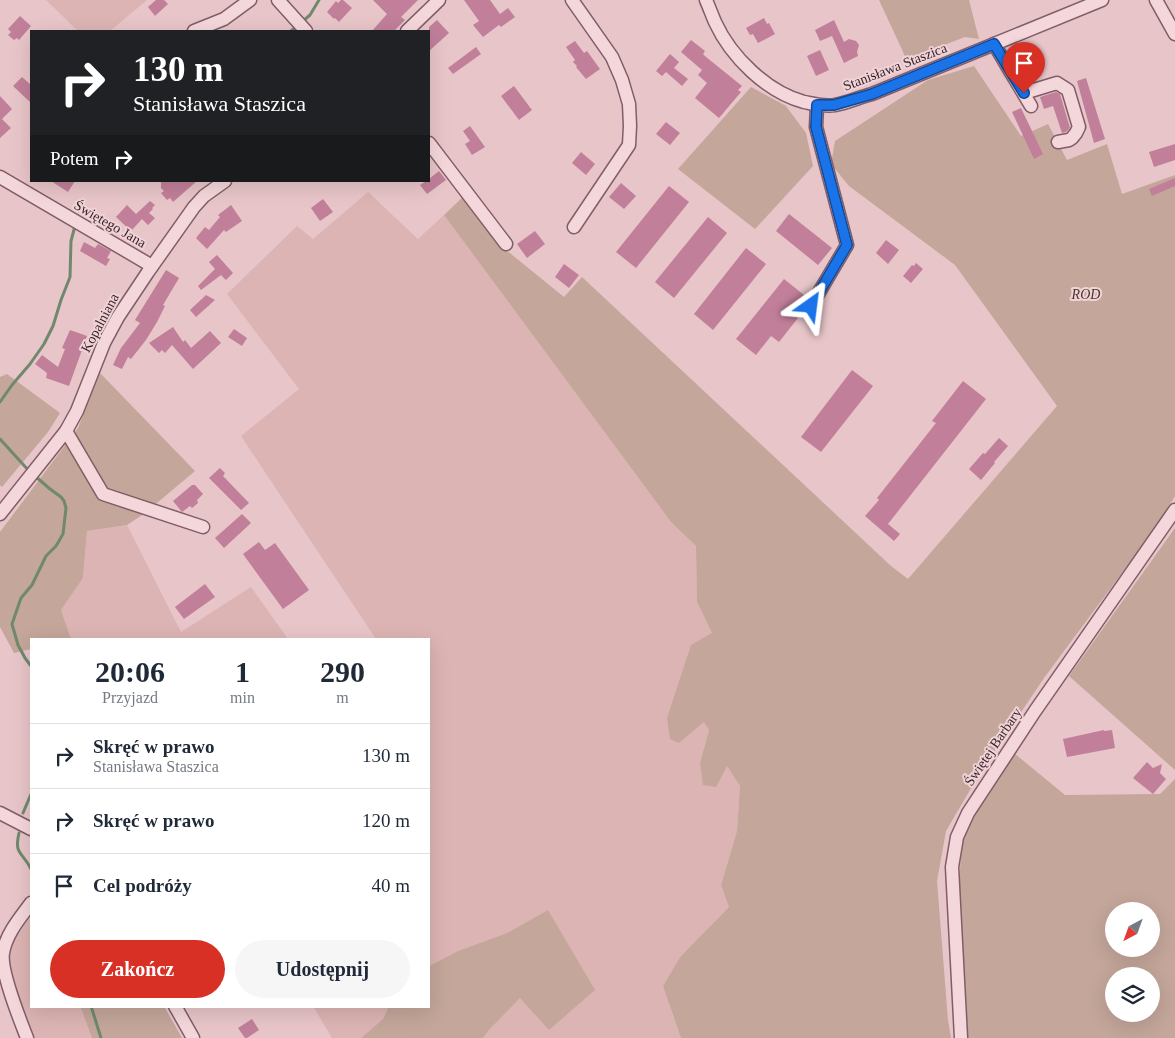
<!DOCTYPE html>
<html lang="pl">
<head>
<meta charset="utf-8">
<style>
	:root { --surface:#fff; --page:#f6f6f7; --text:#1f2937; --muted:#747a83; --line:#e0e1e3; --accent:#d93025 }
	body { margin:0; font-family:Georgia,serif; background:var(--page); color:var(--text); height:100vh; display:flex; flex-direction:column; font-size:19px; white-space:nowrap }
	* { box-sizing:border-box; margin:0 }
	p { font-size:16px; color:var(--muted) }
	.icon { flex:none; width:28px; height:28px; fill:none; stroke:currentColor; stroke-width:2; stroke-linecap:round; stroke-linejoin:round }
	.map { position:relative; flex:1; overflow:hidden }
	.panel { position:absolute; left:30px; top:638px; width:400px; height:370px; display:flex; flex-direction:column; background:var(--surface); border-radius:0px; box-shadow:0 5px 20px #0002 }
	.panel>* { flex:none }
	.hud { position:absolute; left:30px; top:30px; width:400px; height:152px; border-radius:0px; box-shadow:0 5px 20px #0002; background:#202124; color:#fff; overflow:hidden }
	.needle { width:32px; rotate:221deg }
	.buttons { position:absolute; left:1105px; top:902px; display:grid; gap:10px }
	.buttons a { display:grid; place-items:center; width:55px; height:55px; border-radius:50%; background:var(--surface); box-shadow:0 5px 20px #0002; font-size:25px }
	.pin { position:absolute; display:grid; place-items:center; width:42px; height:42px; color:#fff; margin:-51px -21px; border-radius:50% 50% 50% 0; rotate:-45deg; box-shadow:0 0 5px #0007 }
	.pin .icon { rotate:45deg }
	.me { position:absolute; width:55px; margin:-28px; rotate:31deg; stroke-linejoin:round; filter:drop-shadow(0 0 4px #0008) }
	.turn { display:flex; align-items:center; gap:18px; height:105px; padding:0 20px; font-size:22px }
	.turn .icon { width:65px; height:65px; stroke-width:2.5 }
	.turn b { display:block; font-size:35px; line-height:42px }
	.then { display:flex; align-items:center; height:48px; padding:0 20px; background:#0003; gap:10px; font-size:19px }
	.eta { display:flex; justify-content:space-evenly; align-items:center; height:85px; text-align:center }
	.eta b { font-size:30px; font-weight:700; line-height:35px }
	.primary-button { display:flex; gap:10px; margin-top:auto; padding:10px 20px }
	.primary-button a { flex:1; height:58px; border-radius:30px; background:var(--accent); color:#fff; font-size:20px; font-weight:700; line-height:58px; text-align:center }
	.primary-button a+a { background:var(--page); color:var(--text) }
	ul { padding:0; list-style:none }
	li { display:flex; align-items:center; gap:15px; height:65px; padding:0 20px; border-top:1px solid var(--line) }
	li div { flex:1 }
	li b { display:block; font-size:19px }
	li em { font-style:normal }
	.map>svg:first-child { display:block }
	.farmland { fill:#dcb4b3 }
	.green { fill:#c4a69a; fill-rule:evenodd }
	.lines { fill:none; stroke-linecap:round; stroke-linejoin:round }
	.stream { stroke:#70896e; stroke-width:3 }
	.building { fill:#c17f9a }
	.minor-casing { stroke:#805d68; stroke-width:15 }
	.minor { stroke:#f4d7da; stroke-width:12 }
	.route-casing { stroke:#114b97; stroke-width:12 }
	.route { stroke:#1a73e8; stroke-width:9 }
	.labels { text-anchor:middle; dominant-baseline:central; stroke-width:4; stroke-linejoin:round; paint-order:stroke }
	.street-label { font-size:14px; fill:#321f26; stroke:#f0d3d7 }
	.park-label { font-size:14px; font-style:italic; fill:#4c3828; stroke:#f0d3d7 }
</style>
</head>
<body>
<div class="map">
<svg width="1175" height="1038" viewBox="0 0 1175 1038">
	<rect width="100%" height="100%" fill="#e8c5c9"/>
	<!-- farmland -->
	<g class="farmland">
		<path d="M46 0H147L110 31H78Z"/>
		<path d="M368 192 418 239 444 215 671 522 696 546 697 602 712 633 679 743 704 722 709 730 700 763 727 766 740 786 737 831 721 885 729 907 680 957 663 986 681 1038H483L489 1030 520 998 548 910 507 933 458 951 429 966V639H376L241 436 299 389 227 294 297 226 313 239Z"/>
		<path d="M127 525 181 632 251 587 288 639H71L61 610 83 578 87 531Z"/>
		<path d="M31 915V1006H80L92 1038H32L7 961 13 942Z"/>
		<path d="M313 1006H389L383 1019 361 1038H332Z"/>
	</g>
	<!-- green -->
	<g class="green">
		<path d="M879 0H969L979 39 965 37 939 47 924 59 910 67Z"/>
		<path d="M974 66 1021 136 1048 124 1067 160 1107 144 1122 194 1175 175V496L1159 523 1044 678 977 778 946 831 937 881 948 1020 951 1038H681L663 986 680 957 729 907 721 885 737 831 740 786 727 766 716 787 703 785 700 763 709 730 704 722 679 743 670 739 667 718 691 645 712 633 697 602 696 546 671 522 444 215 464 196 495 241 564 297 582 277 891 566 908 579 1057 406 955 265 849 186 831 164 835 141 928 80Z"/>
		<path d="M751 87 786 106 806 133 813 166 755 229 678 169Z"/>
		<path d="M100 373 195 471 145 513 127 525 87 531 83 578 61 610 71 639H31V649L14 653 0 627V532L78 428Z"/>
		<path d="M7 374 60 413 48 432 2 487 0 485V377Z"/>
		<path d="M1175 528V770L1069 676Z"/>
		<path d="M1014 753 1065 795 1160 794 1175 779V1038H968L964 1018 959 881 963 833ZM1114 911H1151V949H1114ZM1114 976H1151V1014H1114Z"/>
		<path d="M548 910 595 990 549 1030 520 998 489 1030 483 1038H361L383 1019 389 1006H429V966L458 951 507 933Z"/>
		<path d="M80 1006H164L182 1038H92Z"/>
	</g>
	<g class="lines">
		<!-- stream -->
		<g class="stream">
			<path d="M303 21 310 15 319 0"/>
			<path d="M291 31 298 25"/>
			<path d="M0 402 12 385 30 364 44 344 53 326 61 300 70 277 71 241 75 226"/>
			<path d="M0 439 30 472"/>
			<path d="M31 666 25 658 18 645 12 624 21 598 32 585 46 556 56 546 63 534 66 508 64 501 61 497 50 489 35 476"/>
			<path d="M23 813 31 794"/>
			<path d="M19 833C14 855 22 851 31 869"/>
			<path d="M91 1006 101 1038"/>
		</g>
	</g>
	<!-- building -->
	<g class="building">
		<path d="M156 0H164L168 4 155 16 148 7Z"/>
		<path d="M341 0H343L352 8 339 22 335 18 334 19 327 12 336 1 338 3Z"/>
		<path d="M373 0H418L401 17 405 20 394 31H372L387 14Z"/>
		<path d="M464 0H490L500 14 508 8 515 17 501 27 499 25 483 37 473 25 479 21Z"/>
		<path d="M20 16 31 26 19 40 17 38 14 40 8 35 11 32 8 29Z"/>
		<path d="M764 18 767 24 769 23 775 34 758 43 753 34 750 35 746 28Z"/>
		<path d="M437 20 449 33 429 51V27Z"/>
		<path d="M834 20 844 42 849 39 856 41 859 45 857 52 858 56 844 63 832 36 820 41 815 30Z"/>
		<path d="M691 40 705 51 703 54 706 57 742 86 738 90 741 92 719 118 695 98 707 83 698 75 702 70 681 52Z"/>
		<path d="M575 41 584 53 587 51 600 69 586 79 576 67 577 66 573 62 575 60 566 47Z"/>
		<path d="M476 47 481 54 453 74 448 68Z"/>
		<path d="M820 50 829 70 816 76 807 56Z"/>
		<path d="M670 54 679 62 674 68 688 79 682 86 666 72 662 76 656 71Z"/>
		<path d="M22 77 31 85V103L13 86Z"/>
		<path d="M1086 78 1105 139 1094 143 1077 81Z"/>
		<path d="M514 86 532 110 519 120 501 96Z"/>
		<path d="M1056 92 1060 94 1070 128 1066 132 1062 133 1053 106 1044 109 1040 97Z"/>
		<path d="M0 96 12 109 2 119 11 128 0 138Z"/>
		<path d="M1021 108 1043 154 1034 159 1012 112Z"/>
		<path d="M666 122 680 133 670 145 656 134Z"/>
		<path d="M470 126 485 147 472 155 465 144 470 141 463 131Z"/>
		<path d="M1175 144V160L1154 167 1149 152Z"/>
		<path d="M581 152 595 164 586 175 572 163Z"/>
		<path d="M439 171 446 180 427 194 420 185 426 181H429V179Z"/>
		<path d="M1175 178V186L1152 196 1149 189Z"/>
		<path d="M51 181H75L68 192Z"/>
		<path d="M166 181H197L173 202 170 198 167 200 161 193 164 191 161 188V182H165Z"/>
		<path d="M621 183 636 196 624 209 609 197Z"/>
		<path d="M669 186 689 202 636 268 616 252Z"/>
		<path d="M323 199 333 212 320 221 311 208Z"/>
		<path d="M150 201 155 205 152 208 153 209 149 213 155 218 148 225 142 219 131 231 116 217 127 205 136 214Z"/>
		<path d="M231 205 242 221 226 232 224 230 207 249 196 238 205 227 209 230 220 217 218 215Z"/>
		<path d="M789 214 832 248 818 265 776 231Z"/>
		<path d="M708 217 727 233 674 298 655 282Z"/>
		<path d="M535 231 545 244 527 258 517 244Z"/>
		<path d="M886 240 899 250 888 264 876 253Z"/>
		<path d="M84 242 95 248 98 244 111 251 107 258 110 259 106 266 80 251Z"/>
		<path d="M746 248 766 264 713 330 694 314Z"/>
		<path d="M217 255 233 273 226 280 221 275 201 290 198 286 215 269 209 262Z"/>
		<path d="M916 263 923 269 911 283 903 276 912 265 914 266Z"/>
		<path d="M564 264 579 275 569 288 555 277Z"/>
		<path d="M166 270 179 278 163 305 165 306 157 322 146 340 131 359 128 357 122 369 113 365 121 348 140 323 135 320Z"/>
		<path d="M784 279 804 295 797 304 800 306 793 314 798 318 779 342 771 336 756 355 736 339Z"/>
		<path d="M206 295 215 300 196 317 190 310Z"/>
		<path d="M173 327 183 342 185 340 191 348 210 331 221 343 193 369 172 345 165 353 162 350 159 353 149 343Z"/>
		<path d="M234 329 247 338 242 346 228 337Z"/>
		<path d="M70 330 87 336 69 386 46 378 47 373 35 364 42 355 58 367 65 349 62 348Z"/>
		<path d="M852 370 873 386 821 452 801 437Z"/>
		<path d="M963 381 986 399 888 524 900 534 894 541 865 516 879 500 877 498 936 423 932 421Z"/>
		<path d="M999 438 1008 446 994 462 995 463 981 480 969 469 983 453 985 454Z"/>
		<path d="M220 468 225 473 223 476 249 503 241 510 209 478Z"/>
		<path d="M192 485H195L203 494 197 500 198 503 192 508 190 506 182 512 173 501Z"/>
		<path d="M242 514 251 523 224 548 215 538Z"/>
		<path d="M259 542 265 550 275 543 309 590 283 609 243 554Z"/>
		<path d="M205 584 215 597 184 619 175 607Z"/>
		<path d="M1104 730V731L1112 730 1115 748 1067 757 1063 739Z"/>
		<path d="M1147 762 1153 768 1162 764 1160 773 1166 779 1153 794 1133 778Z"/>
		<path d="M252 1019 259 1030 247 1038H245L238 1028Z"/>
	</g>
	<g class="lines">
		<defs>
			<g id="minor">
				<path d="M278 0 306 31"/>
				<path d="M572 0 612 57 622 80 629 104 630 126 629 145 574 227"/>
				<path d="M706 0C709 7 712 15 715 22 731 57 767 92 804 102 814 104 825 107 835 105 847 103 860 97 872 94L1102 0"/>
				<path d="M1156 0 1175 34"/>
				<path d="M194 31 224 19 250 0"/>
				<path d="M407 31 439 0"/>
				<path d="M994 44 1031 106"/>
				<path d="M1024 93 1057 83 1068 90 1079 127 1076 133 1072 138 1069 140 1058 142"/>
				<path d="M429 143 506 244"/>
				<path d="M0 177 152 266"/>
				<path d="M811 306 847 245 816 127 817 105"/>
				<path d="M66 431 103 494 203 527"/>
				<path d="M0 514 66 431 77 411 104 343 118 317 148 272 194 207 204 196 225 181"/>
				<path d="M0 813 31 829"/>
				<path d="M175 1006 193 1038"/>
				<path d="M27 1038C20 1020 0 970 3 953 6 934 20 918 31 903"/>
				<path d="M961 1038 952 867 957 837 968 813 1035 711 1175 510"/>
			</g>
		</defs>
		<!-- minor casing -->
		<use href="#minor" class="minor-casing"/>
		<!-- minor -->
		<use href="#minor" class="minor"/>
	</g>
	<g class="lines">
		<defs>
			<path id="route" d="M811 306 847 245 816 127 817 105H834L872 94 994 44 1024 93"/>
		</defs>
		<!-- route casing -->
		<use href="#route" class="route-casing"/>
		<!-- route -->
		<use href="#route" class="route"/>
	</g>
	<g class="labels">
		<!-- street labels -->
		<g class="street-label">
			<text transform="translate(895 67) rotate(-21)">Stanisława Staszica</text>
			<text transform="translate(110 224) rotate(30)">Świętego Jana</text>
			<text transform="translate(100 323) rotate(-62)">Kopalniana</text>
			<text transform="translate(993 747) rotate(-56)">Świętej Barbary</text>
		</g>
		<!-- park labels -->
		<g class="park-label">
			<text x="1086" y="294">ROD</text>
		</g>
	</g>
</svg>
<div class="buttons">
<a><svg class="needle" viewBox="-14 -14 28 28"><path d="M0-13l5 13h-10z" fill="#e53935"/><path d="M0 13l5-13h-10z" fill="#747a83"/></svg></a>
<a><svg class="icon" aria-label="layers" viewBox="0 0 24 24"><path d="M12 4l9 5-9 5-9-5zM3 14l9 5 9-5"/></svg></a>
</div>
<div class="pin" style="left:1024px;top:93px;background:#d93025"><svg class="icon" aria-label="arrive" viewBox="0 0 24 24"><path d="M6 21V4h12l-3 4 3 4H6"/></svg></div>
<svg class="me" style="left:811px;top:306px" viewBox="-20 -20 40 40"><path d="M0-17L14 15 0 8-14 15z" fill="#1a73e8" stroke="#fff" stroke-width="4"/></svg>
<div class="hud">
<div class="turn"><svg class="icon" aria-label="right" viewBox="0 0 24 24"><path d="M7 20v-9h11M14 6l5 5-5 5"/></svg><div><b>130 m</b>Stanisława Staszica</div></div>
<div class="then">Potem<svg class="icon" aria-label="right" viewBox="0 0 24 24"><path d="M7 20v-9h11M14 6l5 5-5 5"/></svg></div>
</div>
<section class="panel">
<div class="eta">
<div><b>20:06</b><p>Przyjazd</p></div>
<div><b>1</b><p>min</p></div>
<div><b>290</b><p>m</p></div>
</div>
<ul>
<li><svg class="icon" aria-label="right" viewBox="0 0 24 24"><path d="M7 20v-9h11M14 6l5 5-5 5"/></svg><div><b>Skręć w prawo</b><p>Stanisława Staszica</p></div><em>130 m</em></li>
<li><svg class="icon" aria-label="right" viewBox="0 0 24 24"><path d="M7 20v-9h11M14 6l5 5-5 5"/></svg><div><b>Skręć w prawo</b></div><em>120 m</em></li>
<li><svg class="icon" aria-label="arrive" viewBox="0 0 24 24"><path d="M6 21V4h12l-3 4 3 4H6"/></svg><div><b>Cel podróży</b></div><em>40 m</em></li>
</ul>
<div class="primary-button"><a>Zakończ</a><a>Udostępnij</a></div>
</section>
</div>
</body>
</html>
